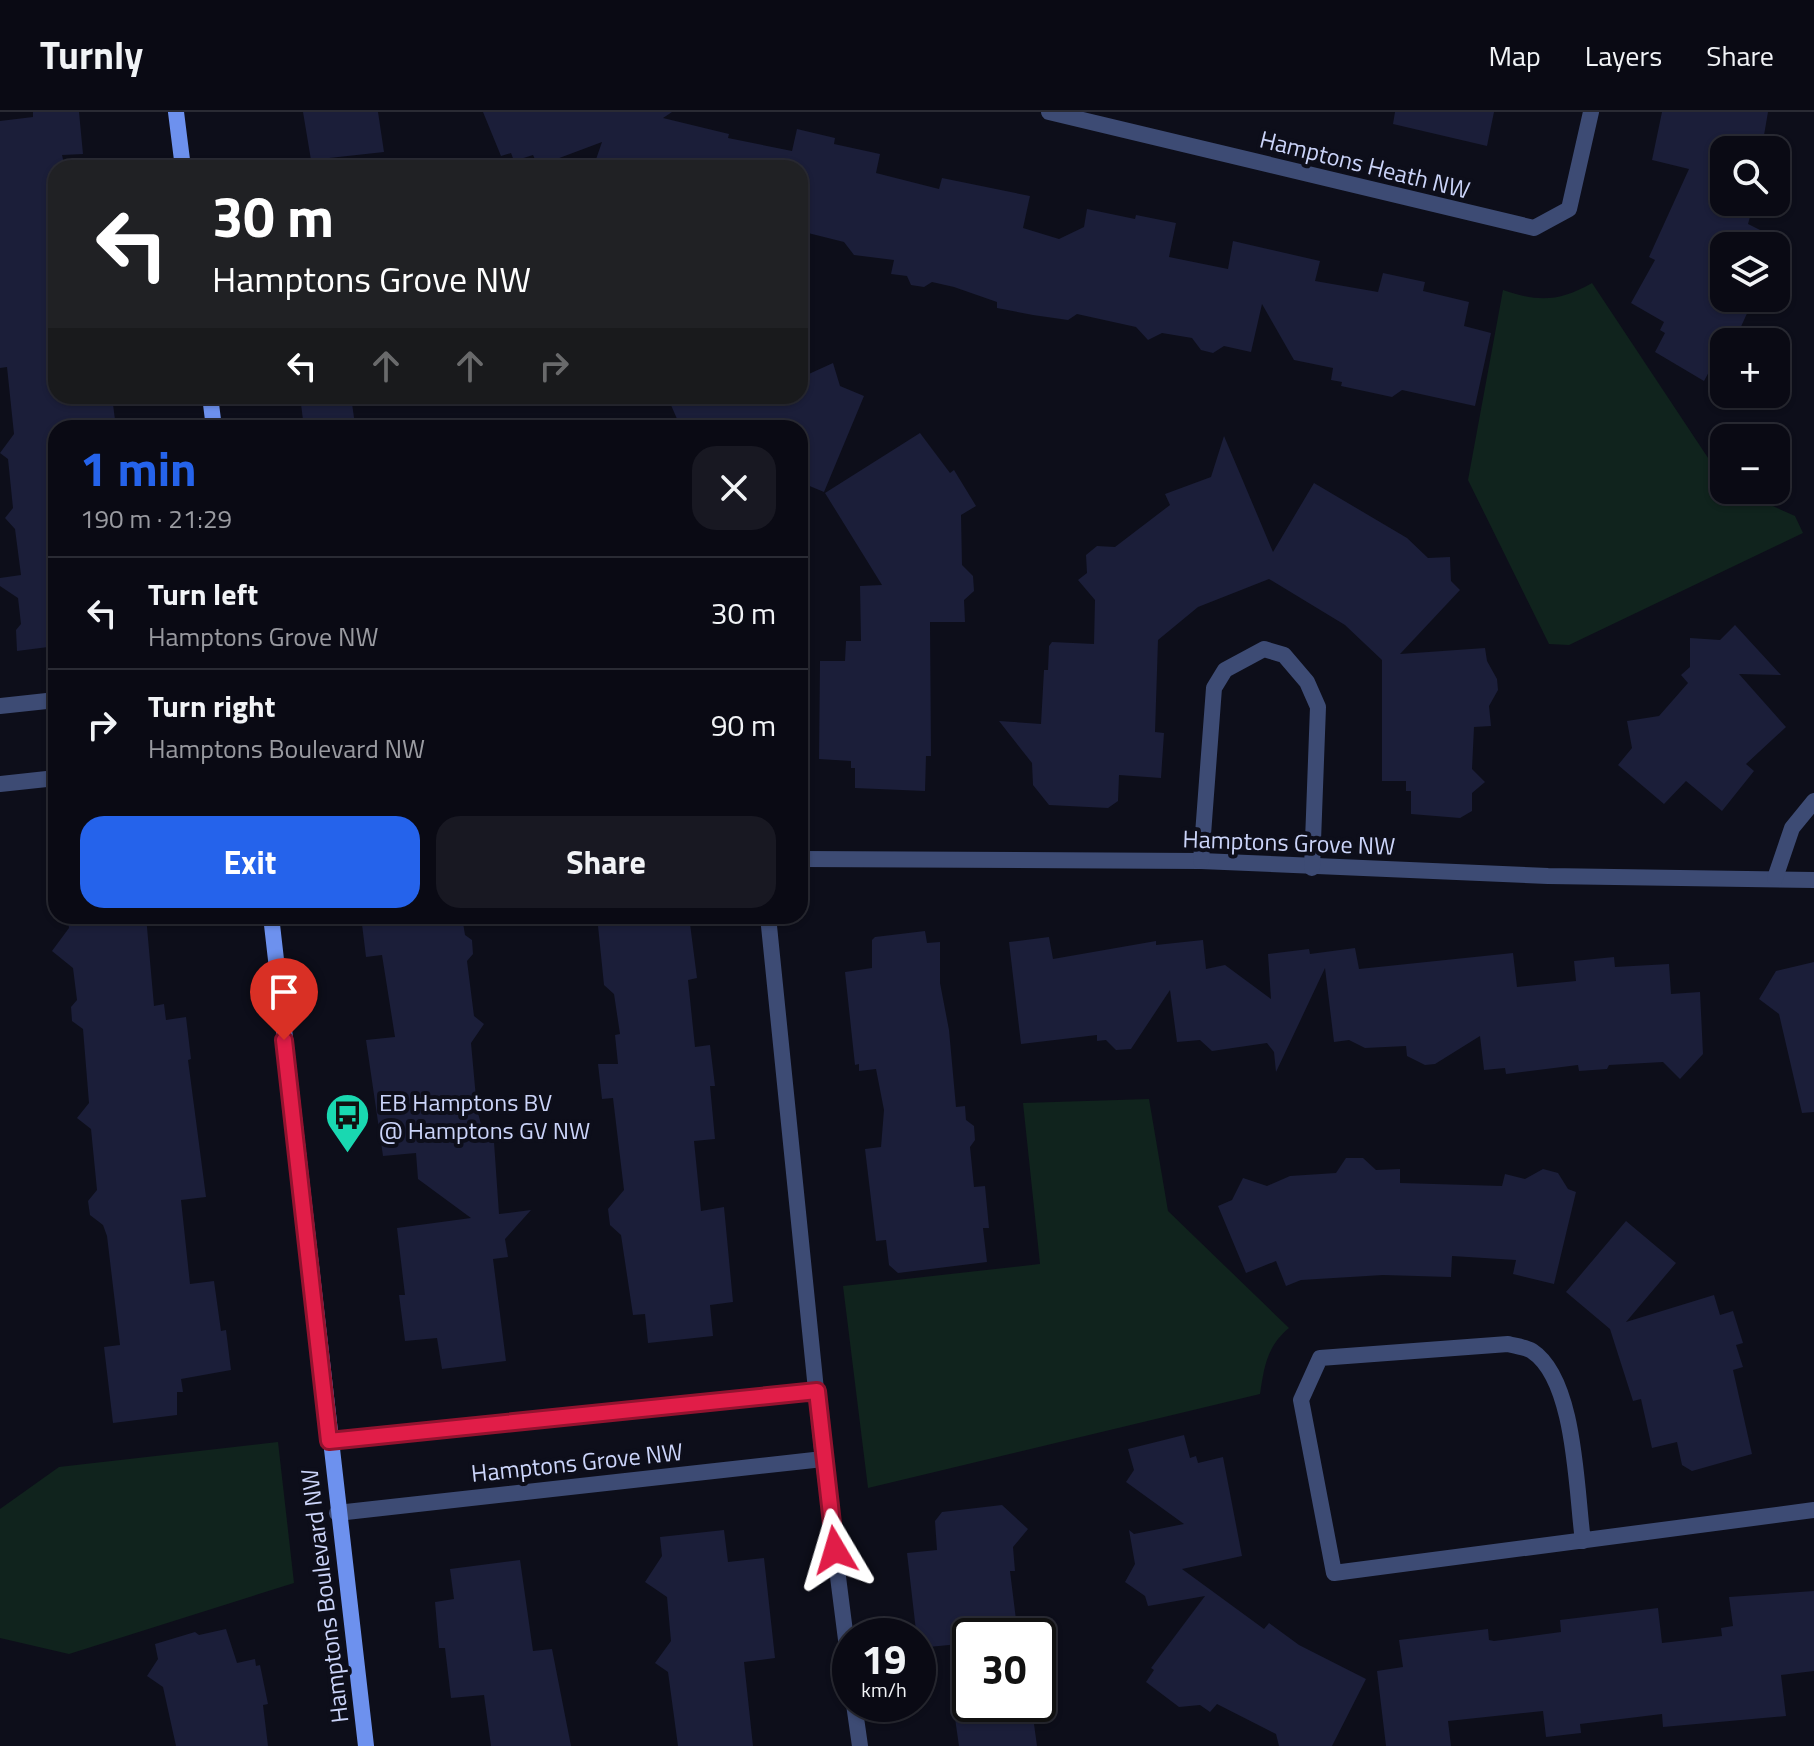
<!DOCTYPE html>
<html lang="en">
<head>
<meta charset="utf-8">
<style>
	:root { --surface:#0a0a14; --page:#181822; --text:#f1f3f6; --muted:#999aa0; --line:#2a2b34; --accent:#2563eb }
	body { margin:0; font-family:"Titillium Web",sans-serif; background:var(--page); color:var(--text); height:100vh; display:flex; flex-direction:column; font-size:30px; white-space:nowrap }
	* { box-sizing:border-box; margin:0 }
	p { font-size:26px; color:var(--muted) }
	.icon { flex:none; width:44px; height:44px; fill:none; stroke:currentColor; stroke-width:2; stroke-linecap:round; stroke-linejoin:round }
	.map { position:relative; flex:1; overflow:hidden }
	.panel { position:absolute; left:48px; top:308px; width:760px; height:504px; display:flex; flex-direction:column; background:var(--surface); border-radius:24px; box-shadow:0 2px 6px #0004,0 0 0 2px var(--line) }
	.panel>* { flex:none }
	.top-card { position:absolute; left:48px; top:48px; width:760px; height:244px; border-radius:24px; box-shadow:0 2px 6px #0004,0 0 0 2px var(--line); background:#202124; color:#fff; overflow:hidden }
	.tools { position:absolute; left:1710px; top:24px; display:grid; gap:16px }
	.tools a { display:grid; place-items:center; width:80px; height:80px; border-radius:16px; background:var(--surface); box-shadow:0 2px 6px #0004,0 0 0 2px var(--line); font-size:40px }
	.speed { position:absolute; left:832px; top:1506px; display:flex; gap:16px; font-size:40px; font-weight:700; text-align:center }
	.speed>* { display:grid; place-content:center; width:104px; height:104px; border-radius:50%; background:var(--surface); box-shadow:0 2px 6px #0004,0 0 0 2px var(--line); line-height:1 }
	.speed small { font-size:20px; font-weight:400 }
	.speed .limit { border:4px solid #111; border-radius:12px; background:#fff; color:#111 }
	.pin { position:absolute; display:grid; place-items:center; width:68px; height:68px; color:#fff; margin:-82px -34px; border-radius:50% 50% 50% 0; rotate:-45deg; box-shadow:0 0 8px #0007 }
	.pin .icon { rotate:45deg }
	.me { position:absolute; width:88px; margin:-44px; rotate:353deg; stroke-linejoin:round; filter:drop-shadow(0 0 6px #0008) }
	.turn { display:flex; align-items:center; gap:28px; height:168px; padding:0 32px; font-size:36px }
	.turn .icon { width:104px; height:104px; stroke-width:2.5 }
	.turn b { display:block; font-size:56px; line-height:68px }
	.lanes { display:flex; align-items:center; height:76px; padding:0 32px; background:#0003; justify-content:center; gap:40px; direction:ltr }
	.lanes .off { opacity:.35 }
	.round { display:grid; place-items:center; flex:none; width:84px; height:84px; border-radius:24px; background:var(--page) }
	.overview { display:flex; align-items:center; justify-content:space-between; height:136px; padding:0 32px }
	h1 { font-size:48px; font-weight:700; line-height:60px; color:var(--accent) }
	.cta { display:flex; gap:16px; margin-top:auto; padding:16px 32px }
	.cta a { flex:1; height:92px; border-radius:24px; background:var(--accent); color:#fff; font-size:32px; font-weight:700; line-height:92px; text-align:center }
	.cta a+a { background:var(--page); color:var(--text) }
	ul { padding:0; list-style:none }
	li { display:flex; align-items:center; gap:24px; height:112px; padding:0 32px; border-top:2px solid var(--line) }
	li div { flex:1 }
	li b { display:block; font-size:30px }
	li em { font-style:normal }
	header { display:flex; align-items:center; gap:48px; box-sizing:border-box; height:112px; padding:0 40px; background:var(--surface); border-bottom:2px solid var(--line) }
	header strong { font-size:38px }
	nav { display:flex; gap:44px; margin-inline-start:auto; font-size:28px }
	.map>svg:first-child { display:block }
	.green { fill:#10231d }
	.building { fill:#1b1e39 }
	.lines { fill:none; stroke-linecap:round; stroke-linejoin:round }
	.street { stroke:#3d4b74; stroke-width:16 }
	.secondary { stroke:#6d91ee; stroke-width:16 }
	.route-casing { stroke:#92132f; stroke-width:20 }
	.route { stroke:#e11d48; stroke-width:14 }
	.labels { text-anchor:middle; dominant-baseline:central; stroke-width:8; stroke-linejoin:round; paint-order:stroke }
	.street-label { font-size:24px; fill:#cbd4f9; stroke:#0d0e1a }
	.poi-label { font-size:24px; fill:#cbd4f9; stroke:#0d0e1a; text-anchor:start }
</style>
</head>
<body>
<header>
<strong>Turnly</strong>
<nav><a>Map</a><a>Layers</a><a>Share</a></nav>
</header>
<div class="map">
<svg width="1814" height="1634" viewBox="0 0 1814 1634">
	<rect width="100%" height="100%" fill="#0d0e1a"/>
	<!-- green -->
	<g class="green">
		<path d="M1592 171 1724 370V378H1737L1795 404 1803 421 1569 533 1549 532 1468 368 1503 178C1538 190 1559 190 1592 171Z"/>
		<path d="M1149 987 1168 1099 1289 1216C1267 1234 1264 1255 1260 1282L868 1376 843 1174 1040 1152 1023 991Z"/>
		<path d="M278 1330 294 1471 69 1542 0 1526V1397L59 1355Z"/>
	</g>
	<!-- building -->
	<g class="building">
		<path d="M33 0H79L83 42 62 43 65 56H56V284H112L116 316H56V534L17 539 16 518 21 512 18 486 0 474V466L21 463 15 417 5 406 13 396 8 347 0 341 14 322 7 255 0 256V9L33 5Z"/>
		<path d="M303 0H378L384 40 311 48Z"/>
		<path d="M483 0H672L663 6 729 22 728 26 792 39 797 17 835 26 834 32 880 42 876 61 939 77 942 66 1030 84 1023 116 1059 127 1084 115 1087 97 1135 107 1136 103 1176 111 1169 145 1228 157 1233 129 1320 149 1315 169 1378 180 1383 161 1425 170 1423 179 1469 190 1464 214 1491 221 1475 294 1402 278 1392 285 1341 274 1342 270 1331 268 1333 256 1294 248 1262 192 1251 240 1224 234 1213 241 1201 238 1192 226 1162 221 1148 228 1136 215 1077 202 1068 208 1033 203 997 196V190L954 175 932 170 924 175 911 173 907 164 891 162 894 148 854 143 844 130 800 119V56H593L602 30 538 54 533 43 514 49 511 41 501 44Z"/>
		<path d="M1395 0H1494L1487 34 1393 12Z"/>
		<path d="M1662 0H1768L1763 29 1767 30 1766 38H1724V90H1754L1748 112 1780 128 1776 138V134H1724V186H1754L1734 230H1724V244L1716 247 1704 269 1655 240 1665 221 1660 218 1664 210 1631 191 1655 148 1649 145 1689 57 1652 48Z"/>
		<path d="M833 251 840 274 864 284 824 380 800 370V316H681L667 284H800V266Z"/>
		<path d="M300 284H351L355 313 304 316Z"/>
		<path d="M920 321 950 361 954 358 976 394 961 403 962 453 973 464 974 479 964 488 965 510H930L931 644H926L925 679 855 676V656H851V649L819 647 820 549H845L846 529H861L860 474 882 473 825 381Z"/>
		<path d="M1224 324 1273 440 1314 371 1407 426 1428 446 1450 445 1451 469 1460 478 1400 542 1485 536 1487 549 1497 567 1498 578 1489 594 1491 614 1474 615 1472 657 1485 670 1472 681V699L1460 706 1411 702V679H1406V669H1382V548L1345 513 1269 467 1198 495 1158 528 1155 620 1164 621 1161 666 1119 663 1118 689 1108 696 1049 693 1033 673 1032 651 999 609 1041 612 1044 558H1048L1049 534 1052 530 1094 532 1095 488 1078 468 1087 461 1086 443 1097 434 1115 435 1170 393 1165 382 1211 365Z"/>
		<path d="M1735 513 1781 563 1739 562 1786 615 1746 652 1754 659 1722 699 1686 669 1664 692 1618 653 1632 636 1627 609 1659 604 1688 571 1681 563 1690 555V526L1720 528Z"/>
		<path d="M67 804H146L154 894 164 892 166 908 186 905 191 947 188 948 206 1085 181 1088 190 1172 214 1169 221 1219 226 1218 231 1258 181 1267 183 1280H177V1303L113 1311 104 1235 120 1233 107 1124 103 1113 90 1103 88 1089 97 1078 91 1017 77 1006 89 991 83 917 72 909 71 895 77 888 73 856 52 839 69 816Z"/>
		<path d="M361 804H462L465 823 472 828 473 842 467 849 474 904 484 912 471 931 477 997 483 1020 494 1030 499 1102 531 1098 505 1127 508 1145 493 1147 506 1249 442 1257 437 1226 405 1229 399 1183H405L397 1116 471 1106 418 1067 416 1041 383 1044 366 928 395 925 382 843 366 845Z"/>
		<path d="M597 804H689L697 866 688 868 695 935 710 933 715 974H710L715 1027 694 1029 701 1099 724 1095 733 1190 710 1193 713 1224 648 1231 645 1202 633 1203 621 1123 610 1113 608 1097 624 1078 613 986 602 987 598 952H618L615 923 620 922 614 882 604 873Z"/>
		<path d="M925 819 927 831 940 830V871L949 918 956 995 965 994 966 1008 974 1014 975 1028 970 1035 974 1075 985 1074 989 1116H983L987 1150 898 1161 889 1153 886 1128 876 1129 865 1037 881 1035 884 998 876 957 859 959V952L855 953 845 860 872 856V828L875 825Z"/>
		<path d="M1049 825 1053 847 1156 829V833L1203 828 1206 857 1225 853 1271 887 1268 842 1309 837 1310 842 1355 836 1359 857 1513 841 1517 875 1576 869 1574 849 1614 845 1615 855 1669 852 1671 882 1700 880 1703 942 1680 967 1663 950 1609 953 1607 957 1579 959 1578 953 1506 962 1505 956 1484 958 1480 924 1435 952 1425 953 1407 944 1406 934 1365 936 1349 928 1334 930 1325 856 1276 960 1274 940 1267 931 1212 939 1200 928 1177 930 1170 878 1131 937 1116 938 1106 928 1097 929V923L1021 932 1009 830Z"/>
		<path d="M1814 850V1000L1802 1001 1779 902 1759 887 1776 859Z"/>
		<path d="M1346 1046H1363L1376 1058 1400 1057V1071L1502 1074 1505 1062 1525 1067 1543 1057 1558 1061 1568 1077 1576 1080 1554 1172 1513 1162 1516 1148 1452 1144 1451 1165 1383 1163 1301 1168 1286 1174 1276 1149 1246 1161 1218 1094 1232 1088 1243 1066 1267 1074 1290 1064 1336 1061Z"/>
		<path d="M1626 1109 1676 1151 1626 1210 1714 1183 1720 1203 1733 1199 1743 1231 1736 1233 1743 1255 1733 1258 1752 1342 1692 1359 1682 1353 1677 1330 1652 1336 1641 1287 1633 1289 1610 1217 1566 1180Z"/>
		<path d="M1184 1323 1190 1346 1196 1344 1198 1351 1223 1345 1242 1444 1182 1457 1264 1517 1269 1511 1299 1533 1366 1567 1332 1634H1279L1276 1622 1217 1592 1210 1600 1200 1593 1179 1595 1146 1570 1154 1558 1151 1556 1205 1484 1148 1494 1145 1484 1125 1470 1135 1452 1129 1418 1134 1422 1184 1412 1126 1370 1134 1358 1128 1337Z"/>
		<path d="M1002 1393 1028 1417 1013 1435 1015 1459H1010L1018 1524H969L970 1531 918 1536 907 1441 937 1438 935 1409 942 1400Z"/>
		<path d="M724 1418 728 1450 764 1446 775 1546 744 1550 753 1634H678L668 1560 655 1551 671 1529 667 1485 645 1470 662 1444 660 1425Z"/>
		<path d="M520 1448 533 1539 552 1537 571 1634H491L484 1583 451 1586 445 1536H439L435 1490 454 1487 450 1457Z"/>
		<path d="M1814 1479V1559L1781 1563 1786 1604 1663 1615 1662 1602 1580 1612 1581 1621 1546 1625 1543 1599 1448 1609 1451 1634H1386L1377 1559 1403 1555 1399 1528 1488 1517 1489 1528 1494 1529 1561 1520 1560 1508 1658 1496 1662 1531 1722 1524 1721 1516 1733 1514 1729 1485Z"/>
		<path d="M226 1517 237 1551 255 1547 256 1554 260 1553 268 1592 263 1593 268 1634H176L163 1575 147 1564 158 1547 155 1532 195 1520 199 1523Z"/>
		<path d="M953 1592H1052L1034 1612 1037 1634H959Z"/>
	</g>
	<g class="lines">
		<!-- street -->
		<g class="street">
			<path d="M1049 0 1534 116 1569 97 1591 0"/>
			<path d="M0 594 56 588"/>
			<path d="M0 672 56 666"/>
			<path d="M800 747 1201 749 1548 764 1814 768"/>
			<path d="M1201 749 1214 576 1225 558 1264 537 1284 543 1307 570 1318 595 1312 756"/>
			<path d="M1775 766 1792 716 1814 689"/>
			<path d="M768 804 823 1347 850 1559"/>
			<path d="M329 1329 817 1279"/>
			<path d="M337 1401 823 1347"/>
			<path d="M1583 1429C1576 1379 1576 1268 1532 1239 1525 1235 1515 1234 1508 1232L1320 1246 1301 1288 1334 1461 1814 1398"/>
			<path d="M854 1592 860 1634"/>
		</g>
		<!-- secondary -->
		<g class="secondary">
			<path d="M176 0 183 56"/>
			<path d="M210 284 214 316"/>
			<path d="M271 804 366 1634"/>
		</g>
	</g>
	<g class="lines">
		<defs>
			<path id="route" d="M284 928 329 1329 817 1279 835 1438"/>
		</defs>
		<!-- route casing -->
		<use href="#route" class="route-casing"/>
		<!-- route -->
		<use href="#route" class="route"/>
	</g>
	<!-- icons -->
	<defs>
		<symbol id="bus-pin" viewBox="-11 -11 22 30"><path d="M0 17L-7.5 6A9.5 9.5 0 1 1 7.5 6Z" fill="#19d8b1" stroke="#0d0e1a"/><path d="M-5-6H5V4H4V6H2V4H-2V6H-4V4H-5ZM-3.5-4V0h7V-4ZM-3.5 1.2v1.5H-2V1.2ZM2 1.2v1.5H3.5V1.2Z" fill="#111"/></symbol>
	</defs>
	<g fill-rule="evenodd">
		<use href="#bus-pin" x="322" y="978" width="51" height="69"/>
	</g>
	<g class="labels">
		<!-- street labels -->
		<g class="street-label">
			<text transform="translate(1365 52) rotate(14)">Hamptons Heath NW</text>
			<text transform="translate(1289 730) rotate(2)">Hamptons Grove NW</text>
			<text transform="translate(577 1350) rotate(-6)">Hamptons Grove NW</text>
			<text transform="translate(324 1484) rotate(-97)">Hamptons Boulevard NW</text>
		</g>
		<!-- poi labels -->
		<g class="poi-label">
			<text x="379" y="990">EB Hamptons BV<tspan x="379" dy="28">@ Hamptons GV NW</tspan></text>
		</g>
	</g>
</svg>
<div class="tools">
<a><svg class="icon" aria-label="search" viewBox="0 0 24 24"><circle cx="10" cy="10" r="6"/><path d="M15 15l6 6"/></svg></a>
<a><svg class="icon" aria-label="layers" viewBox="0 0 24 24"><path d="M12 4l9 5-9 5-9-5zM3 14l9 5 9-5"/></svg></a>
<a>+</a>
<a>−</a>
</div>
<div class="speed"><div>19<small>km/h</small></div><div class="limit">30</div></div>
<div class="pin" style="left:284px;top:928px;background:#d93025"><svg class="icon" aria-label="arrive" viewBox="0 0 24 24"><path d="M6 21V4h12l-3 4 3 4H6"/></svg></div>
<svg class="me" style="left:835px;top:1438px" viewBox="-20 -20 40 40"><path d="M0-17L14 15 0 8-14 15z" fill="#e11d48" stroke="#fff" stroke-width="4"/></svg>
<div class="top-card">
<div class="turn"><svg class="icon" aria-label="left" viewBox="0 0 24 24"><path d="M17 20v-9H6M10 6l-5 5 5 5"/></svg><div><b>30 m</b>Hamptons Grove NW</div></div>
<div class="lanes"><svg class="icon" aria-label="left" viewBox="0 0 24 24"><path d="M17 20v-9H6M10 6l-5 5 5 5"/></svg><svg class="icon off" aria-label="ahead" viewBox="0 0 24 24"><path d="M12 20V5M6 11l6-6 6 6"/></svg><svg class="icon off" aria-label="ahead" viewBox="0 0 24 24"><path d="M12 20V5M6 11l6-6 6 6"/></svg><svg class="icon off" aria-label="right" viewBox="0 0 24 24"><path d="M7 20v-9h11M14 6l5 5-5 5"/></svg></div>
</div>
<section class="panel">
<div class="overview"><div><h1>1 min</h1><p>190 m · 21:29</p></div><a class="round"><svg class="icon" aria-label="close" viewBox="0 0 24 24"><path d="M6 6l12 12M18 6L6 18"/></svg></a></div>
<ul>
<li><svg class="icon" aria-label="left" viewBox="0 0 24 24"><path d="M17 20v-9H6M10 6l-5 5 5 5"/></svg><div><b>Turn left</b><p>Hamptons Grove NW</p></div><em>30 m</em></li>
<li><svg class="icon" aria-label="right" viewBox="0 0 24 24"><path d="M7 20v-9h11M14 6l5 5-5 5"/></svg><div><b>Turn right</b><p>Hamptons Boulevard NW</p></div><em>90 m</em></li>
</ul>
<div class="cta"><a>Exit</a><a>Share</a></div>
</section>
</div>
</body>
</html>
